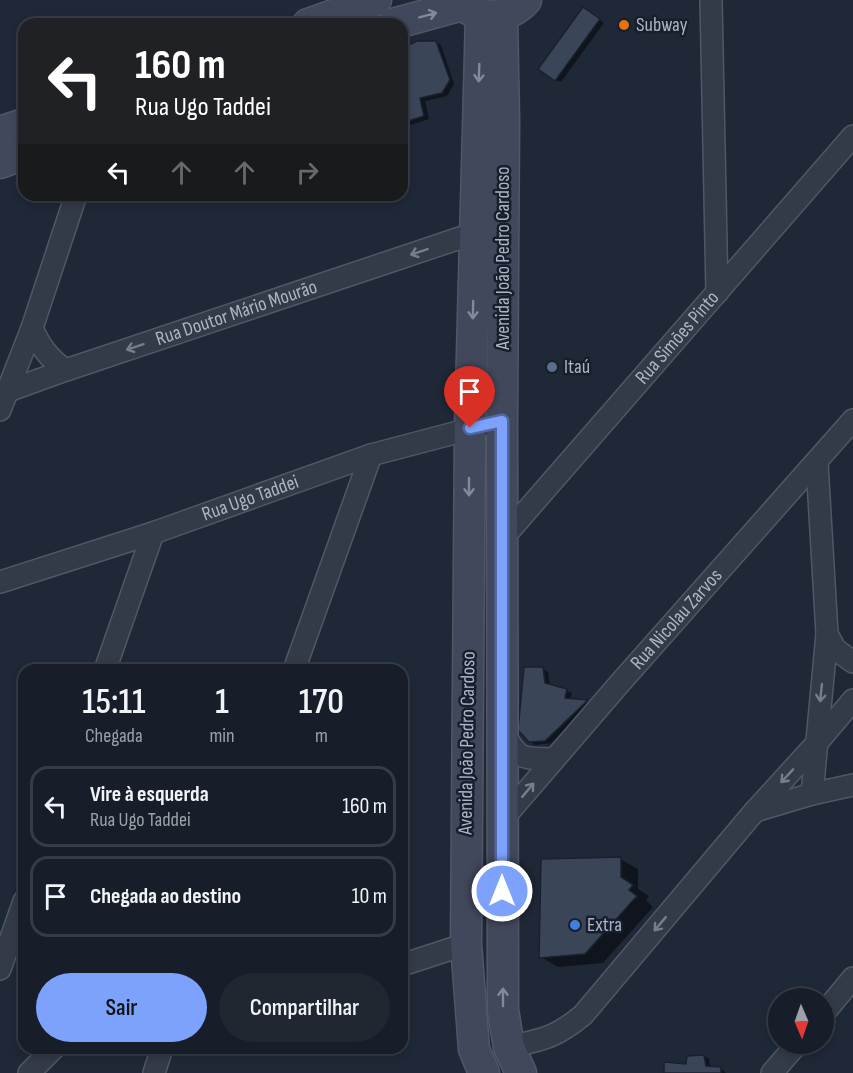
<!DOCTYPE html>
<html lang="pt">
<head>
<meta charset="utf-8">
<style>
	:root { --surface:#171e29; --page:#202731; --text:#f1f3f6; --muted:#9ea2a8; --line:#363c46; --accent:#7ca2fb }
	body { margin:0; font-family:"Sofia Sans Condensed",sans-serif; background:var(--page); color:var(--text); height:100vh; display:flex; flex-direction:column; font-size:22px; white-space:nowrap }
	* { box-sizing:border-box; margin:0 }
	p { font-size:20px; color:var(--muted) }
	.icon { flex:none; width:33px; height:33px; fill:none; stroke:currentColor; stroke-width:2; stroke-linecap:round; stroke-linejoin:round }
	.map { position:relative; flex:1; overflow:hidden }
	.drawer { position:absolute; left:18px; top:664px; width:390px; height:390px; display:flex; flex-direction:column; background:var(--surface); border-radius:18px; box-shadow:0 3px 9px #0003,0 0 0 2px var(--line) }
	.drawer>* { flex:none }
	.top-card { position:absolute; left:18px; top:18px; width:390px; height:183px; border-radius:18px; box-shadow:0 3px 9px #0003,0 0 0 2px var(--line); background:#202124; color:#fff; overflow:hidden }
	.needle { width:39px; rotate:178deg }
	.fabs { position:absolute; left:768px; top:988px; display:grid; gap:12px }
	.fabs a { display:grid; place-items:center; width:66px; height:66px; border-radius:50%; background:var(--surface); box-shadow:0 3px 9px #0003,0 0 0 2px var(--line); font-size:30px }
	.pin { position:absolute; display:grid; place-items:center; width:51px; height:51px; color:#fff; margin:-62px -26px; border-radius:50% 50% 50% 0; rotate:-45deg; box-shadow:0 0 6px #0007 }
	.pin .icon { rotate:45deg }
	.me { position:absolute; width:66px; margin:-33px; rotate:0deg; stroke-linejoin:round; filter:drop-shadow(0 0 4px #0008) }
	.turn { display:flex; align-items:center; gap:21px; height:126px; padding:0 18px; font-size:27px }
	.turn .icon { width:78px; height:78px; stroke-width:2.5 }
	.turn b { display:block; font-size:42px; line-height:51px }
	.lanes { display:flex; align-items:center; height:57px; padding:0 18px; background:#0003; justify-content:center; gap:30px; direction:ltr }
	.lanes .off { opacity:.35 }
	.eta { display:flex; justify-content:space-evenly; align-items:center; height:102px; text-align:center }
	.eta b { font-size:36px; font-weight:600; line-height:42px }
	.cta { display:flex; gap:12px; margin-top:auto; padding:12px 18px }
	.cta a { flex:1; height:69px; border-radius:36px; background:var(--accent); color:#111; font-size:24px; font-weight:600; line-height:69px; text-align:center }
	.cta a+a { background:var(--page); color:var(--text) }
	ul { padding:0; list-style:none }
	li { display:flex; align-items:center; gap:18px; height:81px; margin:0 12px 9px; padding:0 6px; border:3px solid var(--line); border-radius:18px }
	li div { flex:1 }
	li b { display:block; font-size:22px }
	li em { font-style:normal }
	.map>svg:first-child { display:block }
	.shadow { fill:#0007 }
	.building { fill:#3b4558; stroke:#1a212e; stroke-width:1.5 }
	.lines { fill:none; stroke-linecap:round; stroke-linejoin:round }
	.minor-casing { stroke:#505766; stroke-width:24 }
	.secondary-casing { stroke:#505766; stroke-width:33 }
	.minor { stroke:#333a48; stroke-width:21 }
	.secondary { stroke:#41485b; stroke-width:30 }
	.oneway { stroke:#82899b }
	.oneway2 { stroke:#767d8d }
	.route-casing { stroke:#5169a3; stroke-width:15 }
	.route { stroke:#7ca2fb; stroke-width:10 }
	.food-dot { fill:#e8710a; stroke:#181f2c; stroke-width:2 }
	.service-dot { fill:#5c6f8a; stroke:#181f2c; stroke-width:2 }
	.shop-dot { fill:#3f7fe0; stroke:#181f2c; stroke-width:2 }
	.labels { text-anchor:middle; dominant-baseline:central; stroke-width:5; stroke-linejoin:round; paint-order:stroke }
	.poi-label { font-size:20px; fill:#adb4c5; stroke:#181f2c; text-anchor:start }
	.street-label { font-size:20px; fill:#adb4c5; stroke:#181f2c }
</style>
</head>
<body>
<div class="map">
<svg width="853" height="1073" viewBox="0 0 853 1073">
	<rect width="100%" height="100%" fill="#1f2837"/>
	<!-- shadow -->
	<g class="shadow">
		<path d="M588 12 604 23 561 82 556 80Z"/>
		<path d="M436 42 441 45 454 84 447 96 425 101 429 119 407 126 402 123V50Z"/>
		<path d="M543 669 548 672 550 686 572 693 570 700 588 702 592 704 551 743 535 745 530 741Z"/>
		<path d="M620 859 638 869V889L649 896 646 900 653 907 603 963 558 967 541 957Z"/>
		<path d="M704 1056 709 1059 710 1068H721L726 1073H666L688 1066Z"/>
	</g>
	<!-- building -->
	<g class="building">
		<path d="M583 7 600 19 555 81 538 69Z"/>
		<path d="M417 41H436L450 80 442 93 420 98 424 116 402 123V48Z"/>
		<path d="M524 667H543L545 683 567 689 565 698 588 700 545 741 529 742 518 730Z"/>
		<path d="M621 857V877L633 885 629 890 637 896 585 954 539 958 541 859Z"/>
		<path d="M704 1055 706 1066 721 1067V1073H664V1062L686 1064 687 1056Z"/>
	</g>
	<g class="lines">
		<defs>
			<g id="minor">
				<path d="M711 0 717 293"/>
				<path d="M32 328C40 346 49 359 66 370"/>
				<path id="s1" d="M0 394 66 370 475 233"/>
				<path d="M0 410 32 328 76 195"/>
				<path id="s2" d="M502 539 853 136"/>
				<path id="s3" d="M0 582 153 533 371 455 481 426"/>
				<path d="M827 634 835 649 853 662"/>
				<path d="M105 670 153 533"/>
				<path d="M294 670 371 455"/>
				<path d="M502 731C520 761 520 758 554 759"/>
				<path d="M812 794 827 634 817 463"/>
				<path d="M755 811 812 794 853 785"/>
				<path id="s4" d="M502 820 620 683 853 420"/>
				<path d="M402 965 466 944"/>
				<path d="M0 969 24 901"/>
				<path d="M824 1013 853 978"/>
				<path d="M509 1047C544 1039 555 1038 583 1015L754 812 816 744 853 700"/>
				<path d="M29 1073 54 1048"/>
				<path d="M154 1073 162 1048"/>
				<path d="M772 1073 797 1044"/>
			</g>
			<g id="secondary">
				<path d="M458 0C476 21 508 21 526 0"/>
				<path d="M481 15 470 428 466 944 474 1049 484 1073"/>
				<path d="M502 15 504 121 502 421 503 1010 509 1047 521 1073"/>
				<path d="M308 24 376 0"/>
				<path d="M393 24 462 5"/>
				<path d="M0 132 24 124"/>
				<path d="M0 163 24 154"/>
			</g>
		</defs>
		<!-- minor casing -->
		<use href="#minor" class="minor-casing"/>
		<!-- secondary casing -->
		<use href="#secondary" class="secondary-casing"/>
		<!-- minor -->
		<use href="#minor" class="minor"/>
		<!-- secondary -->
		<use href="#secondary" class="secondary"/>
	</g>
	<!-- one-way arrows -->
	<defs><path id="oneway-shaft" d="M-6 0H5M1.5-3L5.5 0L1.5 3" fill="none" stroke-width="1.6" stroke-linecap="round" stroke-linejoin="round" transform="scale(1.5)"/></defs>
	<g class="oneway">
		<use href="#oneway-shaft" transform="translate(428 15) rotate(-15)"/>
		<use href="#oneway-shaft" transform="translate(479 73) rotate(92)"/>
		<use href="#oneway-shaft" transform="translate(473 310) rotate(91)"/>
		<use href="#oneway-shaft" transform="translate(469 487) rotate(90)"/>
		<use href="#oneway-shaft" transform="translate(503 997) rotate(-90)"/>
	</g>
	<g class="oneway2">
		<use href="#oneway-shaft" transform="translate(419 252) rotate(161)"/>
		<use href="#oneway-shaft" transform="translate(135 347) rotate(162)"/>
		<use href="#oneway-shaft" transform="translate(821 693) rotate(96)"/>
		<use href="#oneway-shaft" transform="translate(787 776) rotate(133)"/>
		<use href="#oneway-shaft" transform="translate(528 790) rotate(-50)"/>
		<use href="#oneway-shaft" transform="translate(660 924) rotate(130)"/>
	</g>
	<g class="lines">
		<defs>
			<path id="route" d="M470 428 502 421V891"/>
		</defs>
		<!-- route casing -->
		<use href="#route" class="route-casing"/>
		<!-- route -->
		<use href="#route" class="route"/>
	</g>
	<!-- markers -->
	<circle class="food-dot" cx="624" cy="25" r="6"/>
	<circle class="service-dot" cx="552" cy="367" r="6"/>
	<circle class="shop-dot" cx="575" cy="925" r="6"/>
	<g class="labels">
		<!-- poi labels -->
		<g class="poi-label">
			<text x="636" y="25">Subway</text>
			<text x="564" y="367">Itaú</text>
			<text x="587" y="925">Extra</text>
		</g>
		<!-- street labels -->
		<g class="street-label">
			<text transform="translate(503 258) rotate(-90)">Avenida João Pedro Cardoso</text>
			<text stroke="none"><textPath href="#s1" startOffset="250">Rua Doutor Mário Mourão</textPath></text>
			<text stroke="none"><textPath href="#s2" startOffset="267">Rua Simões Pinto</textPath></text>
			<text stroke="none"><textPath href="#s3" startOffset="264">Rua Ugo Taddei</textPath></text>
			<text stroke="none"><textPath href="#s4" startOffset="266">Rua Nicolau Zarvos</textPath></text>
			<text transform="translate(467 743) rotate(-89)">Avenida João Pedro Cardoso</text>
		</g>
	</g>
</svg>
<div class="fabs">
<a><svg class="needle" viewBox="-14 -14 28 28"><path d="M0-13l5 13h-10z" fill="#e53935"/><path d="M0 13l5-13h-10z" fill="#9ea2a8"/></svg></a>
</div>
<div class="pin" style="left:470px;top:428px;background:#d93025"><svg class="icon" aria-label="arrive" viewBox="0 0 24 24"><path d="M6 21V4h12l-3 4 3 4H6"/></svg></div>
<svg class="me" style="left:502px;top:891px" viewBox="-20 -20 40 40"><circle r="17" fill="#7ca2fb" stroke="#fff" stroke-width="3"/><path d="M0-11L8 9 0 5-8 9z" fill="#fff"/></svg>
<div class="top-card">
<div class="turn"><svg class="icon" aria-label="left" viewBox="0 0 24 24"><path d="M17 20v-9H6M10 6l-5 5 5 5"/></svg><div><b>160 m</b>Rua Ugo Taddei</div></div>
<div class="lanes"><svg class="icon" aria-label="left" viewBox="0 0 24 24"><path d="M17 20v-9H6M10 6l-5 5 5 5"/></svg><svg class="icon off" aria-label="ahead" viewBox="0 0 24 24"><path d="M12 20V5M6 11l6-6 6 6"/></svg><svg class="icon off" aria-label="ahead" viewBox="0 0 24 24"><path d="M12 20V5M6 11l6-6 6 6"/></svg><svg class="icon off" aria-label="right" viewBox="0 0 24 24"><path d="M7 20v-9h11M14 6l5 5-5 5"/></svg></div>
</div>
<section class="drawer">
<div class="eta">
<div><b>15:11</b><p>Chegada</p></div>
<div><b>1</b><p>min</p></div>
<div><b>170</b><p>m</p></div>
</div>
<ul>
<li><svg class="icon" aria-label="left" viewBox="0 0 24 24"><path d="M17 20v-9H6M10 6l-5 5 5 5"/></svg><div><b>Vire à esquerda</b><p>Rua Ugo Taddei</p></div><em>160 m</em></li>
<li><svg class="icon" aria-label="arrive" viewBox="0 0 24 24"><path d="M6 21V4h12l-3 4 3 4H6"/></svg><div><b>Chegada ao destino</b></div><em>10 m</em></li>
</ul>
<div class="cta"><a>Sair</a><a>Compartilhar</a></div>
</section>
</div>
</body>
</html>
